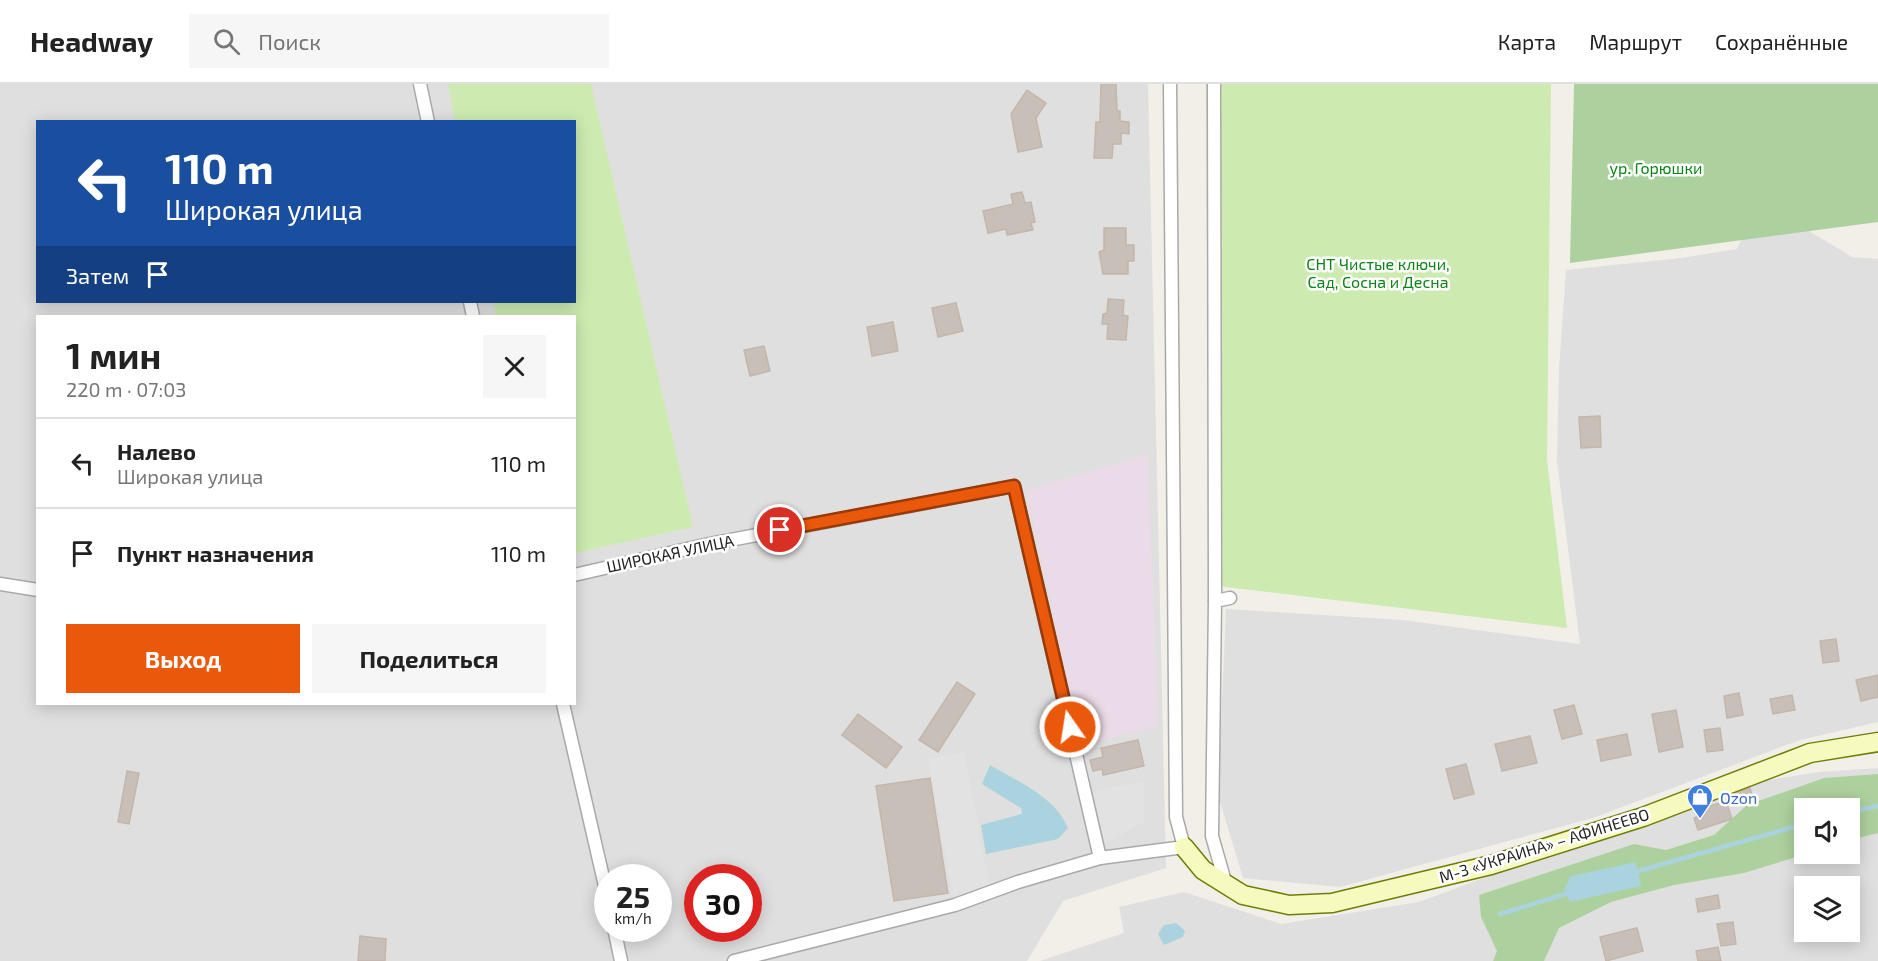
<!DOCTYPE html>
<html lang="ru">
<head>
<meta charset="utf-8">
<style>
	:root { --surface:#fff; --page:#f6f6f6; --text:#222; --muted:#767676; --line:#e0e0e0; --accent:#ea580c }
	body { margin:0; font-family:"Exo 2",sans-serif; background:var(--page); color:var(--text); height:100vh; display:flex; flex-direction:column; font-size:22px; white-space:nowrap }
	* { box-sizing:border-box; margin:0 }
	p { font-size:20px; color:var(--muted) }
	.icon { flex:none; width:33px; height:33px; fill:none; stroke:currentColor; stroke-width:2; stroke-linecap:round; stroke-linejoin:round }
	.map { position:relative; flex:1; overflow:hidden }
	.side { position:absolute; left:36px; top:231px; width:540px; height:390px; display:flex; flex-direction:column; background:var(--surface); border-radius:0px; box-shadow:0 3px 15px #0003 }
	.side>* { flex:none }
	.guide { position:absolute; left:36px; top:36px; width:540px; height:183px; border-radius:0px; box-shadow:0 3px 15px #0003; background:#1a4fa0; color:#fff; overflow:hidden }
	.tools { position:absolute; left:1794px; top:714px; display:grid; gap:12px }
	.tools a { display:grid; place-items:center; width:66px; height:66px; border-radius:0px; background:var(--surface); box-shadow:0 3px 15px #0003; font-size:30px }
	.speed { position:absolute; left:594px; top:780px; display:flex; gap:12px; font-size:30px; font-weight:700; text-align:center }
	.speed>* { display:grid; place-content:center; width:78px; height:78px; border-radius:50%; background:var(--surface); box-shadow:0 3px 15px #0003; line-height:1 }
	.speed small { font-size:15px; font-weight:400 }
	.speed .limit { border:9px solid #d22; background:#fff; color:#111 }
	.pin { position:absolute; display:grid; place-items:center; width:51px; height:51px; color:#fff; margin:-26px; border:3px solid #fff; border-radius:50%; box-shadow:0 2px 6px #0007 }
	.me { position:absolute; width:66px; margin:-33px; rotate:347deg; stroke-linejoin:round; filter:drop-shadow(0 0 4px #0008) }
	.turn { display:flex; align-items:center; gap:21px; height:126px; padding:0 30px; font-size:27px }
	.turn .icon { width:78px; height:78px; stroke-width:2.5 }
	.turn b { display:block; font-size:42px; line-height:51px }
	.then { display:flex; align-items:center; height:57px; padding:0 30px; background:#0003; gap:12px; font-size:22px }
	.round { display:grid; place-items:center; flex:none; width:63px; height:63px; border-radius:0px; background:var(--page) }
	.summary { display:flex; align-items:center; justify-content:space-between; height:102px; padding:0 30px }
	h1 { font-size:36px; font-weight:700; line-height:45px }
	.action { display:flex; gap:12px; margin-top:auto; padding:12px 30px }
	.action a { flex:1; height:69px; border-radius:0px; background:var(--accent); color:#fff; font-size:24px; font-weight:700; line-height:69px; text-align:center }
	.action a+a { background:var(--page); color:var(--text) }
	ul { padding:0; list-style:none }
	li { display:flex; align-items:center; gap:18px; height:90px; padding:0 30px; border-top:2px solid var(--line) }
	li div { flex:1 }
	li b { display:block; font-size:22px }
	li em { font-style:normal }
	header { display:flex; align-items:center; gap:36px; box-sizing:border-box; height:84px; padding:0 30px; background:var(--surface); border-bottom:2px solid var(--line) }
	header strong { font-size:28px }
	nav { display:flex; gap:33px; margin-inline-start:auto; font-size:21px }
	.search { width:420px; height:54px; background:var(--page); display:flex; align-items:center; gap:15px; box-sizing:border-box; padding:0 21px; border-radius:0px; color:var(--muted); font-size:22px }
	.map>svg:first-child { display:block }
	.residential { fill:#e0dfdf; fill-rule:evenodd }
	.industrial { fill:#ebdbe8 }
	.grass { fill:#cdebb0 }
	.forest { fill:#add19e }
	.parking { fill:#e2e2e2 }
	.water { fill:#aad3df }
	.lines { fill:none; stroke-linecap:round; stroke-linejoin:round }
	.stream { stroke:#aad3df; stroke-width:4.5 }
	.building { fill:#c7bfb8; stroke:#c4b6ab; stroke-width:1.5 }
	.street-casing { stroke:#a9a9a9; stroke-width:15 }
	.secondary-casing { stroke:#707d05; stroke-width:21 }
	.street { stroke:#fff; stroke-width:12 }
	.secondary { stroke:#f7fabf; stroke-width:18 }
	.route-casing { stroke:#983908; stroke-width:15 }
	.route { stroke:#ea580c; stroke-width:10 }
	.labels { text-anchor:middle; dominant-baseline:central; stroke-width:5; stroke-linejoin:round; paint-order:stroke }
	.park-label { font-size:16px; fill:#0c8416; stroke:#fff }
	.street-label { font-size:16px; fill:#222; stroke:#fff }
	.shop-label { font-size:16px; fill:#366cbe; stroke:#fff; text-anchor:start }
</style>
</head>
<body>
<header>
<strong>Headway</strong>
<div class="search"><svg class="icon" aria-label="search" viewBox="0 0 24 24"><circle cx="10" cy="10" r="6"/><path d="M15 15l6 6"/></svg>Поиск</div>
<nav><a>Карта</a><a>Маршрут</a><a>Сохранённые</a></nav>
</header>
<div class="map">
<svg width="1878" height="877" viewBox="0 0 1878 877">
	<rect width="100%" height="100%" fill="#f2efe9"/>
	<!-- residential -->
	<g class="residential">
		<path d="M0 0H1148L1166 784 1063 817 1027 877H0ZM38 38H574V218H38ZM38 232H574V620H38ZM608 794H658V844H608ZM698 794H748V844H698Z"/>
		<path d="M1794 138 1852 173 1878 175V638L1800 656 1593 734 1340 803 1243 794 1218 711 1226 525 1403 536 1580 560 1557 377 1559 285 1566 186 1681 174 1737 165 1747 144Z"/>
		<path d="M1878 684V877H1040L1124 849 1119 823 1184 808 1281 840 1419 818 1731 702 1819 688ZM1804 724H1850V770H1804ZM1804 802H1850V848H1804Z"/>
	</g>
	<!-- industrial -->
	<path class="industrial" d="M1147 370 1158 642 1082 661 1026 407Z"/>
	<!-- grass -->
	<g class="grass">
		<path d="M448 0H591L693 443 575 469 574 232H496L493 218H574V38L455 37Z"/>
		<path d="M1206 0H1551L1547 376 1567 544 1209 501Z"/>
	</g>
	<!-- forest -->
	<g class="forest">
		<path d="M1574 0H1878V138L1570 179Z"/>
		<path d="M1878 690V749L1850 756V724H1804L1806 770 1744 789 1674 801 1611 818 1559 844 1544 877H1493L1497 867 1481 833 1479 811 1634 760 1666 766 1714 751 1747 721 1824 694Z"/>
	</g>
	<!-- parking -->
	<g class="parking">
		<path d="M964 668 991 809 955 821 928 675Z"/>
		<path d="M1144 697V738L1097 764 1085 709Z"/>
	</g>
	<!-- water -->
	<g class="water">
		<path d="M990 681C1018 698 1055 712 1068 744L1058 755 986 770 981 741 1022 730 1021 724 982 700Z"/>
		<path d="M1636 778 1641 802 1570 818 1564 805 1571 792Z"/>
		<path d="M1176 839 1185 847 1183 853 1164 861 1158 850 1164 841Z"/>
	</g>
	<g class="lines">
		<!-- stream -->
		<g class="stream">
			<path d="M1850 728 1878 722"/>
			<path d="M1635 788 1804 740"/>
			<path d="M1500 830 1569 809"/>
		</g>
	</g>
	<!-- building -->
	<g class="building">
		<path d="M1101 0H1116L1117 27H1120V37L1129 38V50L1121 49V60H1113L1112 74H1094L1096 38H1100Z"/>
		<path d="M1027 6 1046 19 1036 34 1042 63 1018 68 1011 30Z"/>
		<path d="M1022 108 1025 119 1031 118 1035 138 1031 139 1033 146 1007 151 1006 145 988 149 983 127 1013 120 1011 110Z"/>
		<path d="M1104 144H1126V161H1134V177H1128V190H1103L1099 168 1104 166Z"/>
		<path d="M1108 215 1124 216 1123 231 1128 232 1126 256 1107 255 1108 240H1102L1103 230 1107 229Z"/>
		<path d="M956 219 963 247 938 253 932 224Z"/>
		<path d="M893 238 898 267 872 272 867 243Z"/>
		<path d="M764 262 770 287 750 292 744 266Z"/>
		<path d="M1600 332 1601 363 1581 364 1579 333Z"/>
		<path d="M1836 555 1839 577 1823 579 1820 557Z"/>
		<path d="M1878 591V613L1861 617 1856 596Z"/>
		<path d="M957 598 975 610 938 668 919 656Z"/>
		<path d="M1739 609 1743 631 1727 634 1724 612Z"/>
		<path d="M1792 611 1795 626 1773 630 1770 615Z"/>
		<path d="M1574 621 1582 650 1562 655 1554 626Z"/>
		<path d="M1676 626 1683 663 1659 668 1652 630Z"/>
		<path d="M858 630 902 663 886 684 842 651Z"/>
		<path d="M1720 644 1723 666 1707 668 1704 646Z"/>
		<path d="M1627 650 1631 671 1601 677 1597 656Z"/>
		<path d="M1530 652 1537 679 1502 687 1495 660Z"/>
		<path d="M1138 656 1144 682 1103 691 1102 685 1093 687 1090 676 1103 673 1101 664Z"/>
		<path d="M1466 680 1474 710 1454 715 1446 685Z"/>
		<path d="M127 687 139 689 129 740 118 738Z"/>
		<path d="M930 694 948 809 894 817 876 702Z"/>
		<path d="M1750 704 1753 715 1737 721 1733 710Z"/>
		<path d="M1726 717 1732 735 1698 746 1694 734 1702 731 1700 725Z"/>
		<path d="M1718 811 1720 824 1698 828 1696 815Z"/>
		<path d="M1733 838 1736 860 1721 862 1717 840Z"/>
		<path d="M1637 844 1643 867 1606 877 1600 853Z"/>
		<path d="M360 852 386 855 385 877H358Z"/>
		<path d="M1718 863 1721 877H1698L1696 867Z"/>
	</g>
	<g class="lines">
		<defs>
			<g id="street">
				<path d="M420 0 428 38"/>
				<path d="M1214 0 1215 517"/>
				<path d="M470 218 473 232"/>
				<path d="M574 491 709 460 1014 402 1100 774 1184 763 1176 733 1170 0"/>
				<path d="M0 500 38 506"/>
				<path d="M563 620 608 815"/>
				<path d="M1226 801 1212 752 1215 517 1230 514"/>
				<path d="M614 844 621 877"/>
				<path d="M734 877 955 821 1018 798 1100 774"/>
			</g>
			<path id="secondary" d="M1184 763 1203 786 1243 811 1289 821 1332 819 1491 781 1643 733 1810 669 1878 658"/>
		</defs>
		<!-- street casing -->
		<use href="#street" class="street-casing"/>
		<!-- secondary casing -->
		<use href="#secondary" class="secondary-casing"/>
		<!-- street -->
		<use href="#street" class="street"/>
		<!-- secondary -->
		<use href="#secondary" class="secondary"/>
	</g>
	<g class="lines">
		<defs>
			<path id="route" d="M780 446 1014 402 1070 643"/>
		</defs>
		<!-- route casing -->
		<use href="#route" class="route-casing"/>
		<!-- route -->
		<use href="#route" class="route"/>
	</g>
	<!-- icons -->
	<defs>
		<symbol id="shop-pin" viewBox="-11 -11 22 30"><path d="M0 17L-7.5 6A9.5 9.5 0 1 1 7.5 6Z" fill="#3f7fe0" stroke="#fff"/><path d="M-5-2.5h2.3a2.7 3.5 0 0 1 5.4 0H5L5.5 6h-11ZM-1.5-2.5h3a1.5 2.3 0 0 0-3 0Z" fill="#fff"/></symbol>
	</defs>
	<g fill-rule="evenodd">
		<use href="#shop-pin" x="1685" y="698" width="30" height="40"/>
	</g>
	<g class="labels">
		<!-- park labels -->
		<g class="park-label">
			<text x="1656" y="83">ур. Горюшки</text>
			<text x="1378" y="179">СНТ Чистые ключи,<tspan x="1378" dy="18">Сад, Сосна и Десна</tspan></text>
		</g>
		<!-- street labels -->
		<g class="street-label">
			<text transform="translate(670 469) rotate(-12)">ШИРОКАЯ УЛИЦА</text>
			<text transform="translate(1544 761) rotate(-17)">М-3 «УКРАИНА» – АФИНЕЕВО</text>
		</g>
		<!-- shop labels -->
		<g class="shop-label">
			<text x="1720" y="713">Ozon</text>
		</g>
	</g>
</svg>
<div class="tools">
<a><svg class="icon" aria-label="sound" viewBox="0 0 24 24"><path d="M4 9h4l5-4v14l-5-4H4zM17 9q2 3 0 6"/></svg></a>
<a><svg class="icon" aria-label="layers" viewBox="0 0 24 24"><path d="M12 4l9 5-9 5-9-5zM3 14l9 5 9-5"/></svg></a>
</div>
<div class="speed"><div>25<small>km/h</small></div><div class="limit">30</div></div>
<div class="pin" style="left:780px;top:446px;background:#d93025"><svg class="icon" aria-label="arrive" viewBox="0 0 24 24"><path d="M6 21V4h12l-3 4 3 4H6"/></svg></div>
<svg class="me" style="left:1070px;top:643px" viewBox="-20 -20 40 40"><circle r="17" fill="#ea580c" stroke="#fff" stroke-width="3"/><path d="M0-11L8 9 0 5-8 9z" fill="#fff"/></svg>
<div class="guide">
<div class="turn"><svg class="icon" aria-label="left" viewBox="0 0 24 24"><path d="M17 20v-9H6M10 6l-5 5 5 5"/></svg><div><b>110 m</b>Широкая улица</div></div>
<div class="then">Затем<svg class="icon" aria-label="arrive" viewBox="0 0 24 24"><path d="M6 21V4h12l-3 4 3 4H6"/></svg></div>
</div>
<section class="side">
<div class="summary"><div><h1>1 мин</h1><p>220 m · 07:03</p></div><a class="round"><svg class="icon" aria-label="close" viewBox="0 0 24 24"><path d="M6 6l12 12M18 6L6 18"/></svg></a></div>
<ul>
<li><svg class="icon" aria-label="left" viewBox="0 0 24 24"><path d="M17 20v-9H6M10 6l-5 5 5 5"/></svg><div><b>Налево</b><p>Широкая улица</p></div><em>110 m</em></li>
<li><svg class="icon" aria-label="arrive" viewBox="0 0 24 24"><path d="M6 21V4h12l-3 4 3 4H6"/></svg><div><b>Пункт назначения</b></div><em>110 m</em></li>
</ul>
<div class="action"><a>Выход</a><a>Поделиться</a></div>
</section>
</div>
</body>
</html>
